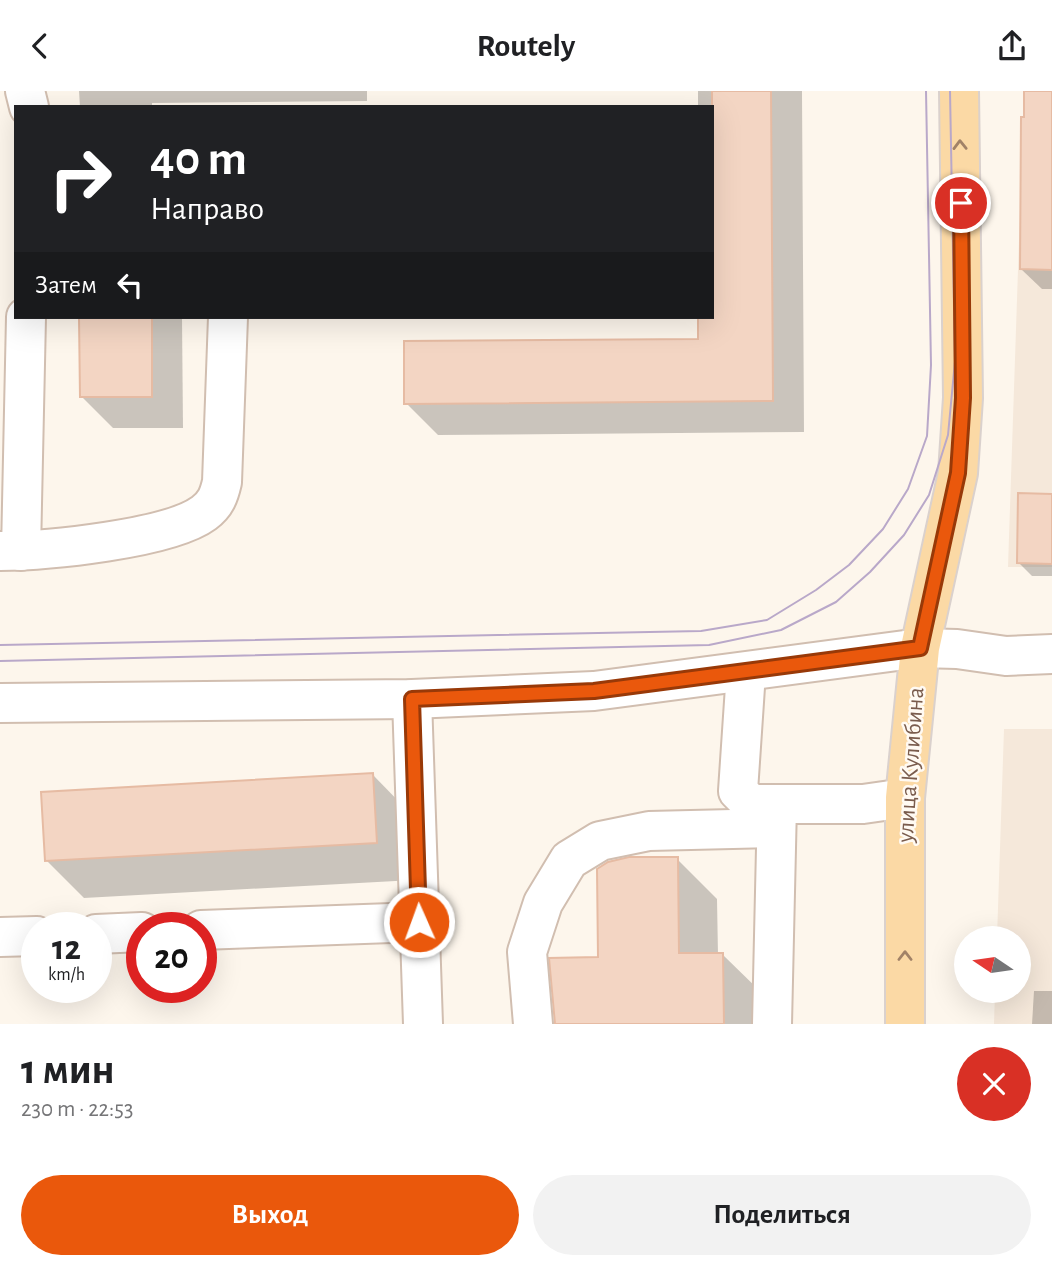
<!DOCTYPE html>
<html lang="ru">
<head>
<meta charset="utf-8">
<style>
	:root { --surface:#fff; --page:#f2f2f2; --text:#202124; --muted:#757577; --accent:#ea580c }
	body { margin:0; font-family:"Alegreya Sans",sans-serif; background:var(--page); color:var(--text); height:100vh; display:flex; flex-direction:column; font-size:26px; white-space:nowrap }
	* { box-sizing:border-box; margin:0 }
	p { font-size:23px; color:var(--muted) }
	.icon { flex:none; width:38px; height:38px; fill:none; stroke:currentColor; stroke-width:2; stroke-linecap:round; stroke-linejoin:round }
	.map { position:relative; height:933px; overflow:hidden }
	.panel { display:flex; flex-direction:column; background:var(--surface); flex:1 }
	.panel>* { flex:none }
	.banner { position:absolute; left:14px; top:14px; width:700px; height:214px; border-radius:0px; box-shadow:0 7px 28px #0002; background:#202124; color:#fff; overflow:hidden }
	.needle { width:46px; rotate:283deg }
	.fabs { position:absolute; left:954px; top:835px; display:grid; gap:14px }
	.fabs a { display:grid; place-items:center; width:77px; height:77px; border-radius:50%; background:var(--surface); box-shadow:0 7px 28px #0002; font-size:35px }
	.speed { position:absolute; left:21px; top:821px; display:flex; gap:14px; font-size:35px; font-weight:700; text-align:center }
	.speed>* { display:grid; place-content:center; width:91px; height:91px; border-radius:50%; background:var(--surface); box-shadow:0 7px 28px #0002; line-height:1 }
	.speed small { font-size:18px; font-weight:400 }
	.speed .limit { border:10px solid #d22; background:#fff; color:#111 }
	.pin { position:absolute; display:grid; place-items:center; width:60px; height:60px; color:#fff; margin:-30px; border:4px solid #fff; border-radius:50%; box-shadow:0 2px 7px #0007 }
	.me { position:absolute; width:77px; margin:-38px; rotate:358deg; stroke-linejoin:round; filter:drop-shadow(0 0 5px #0008) }
	.turn { display:flex; align-items:center; gap:24px; height:147px; padding:0 21px; font-size:32px }
	.turn .icon { width:91px; height:91px; stroke-width:2.5 }
	.turn b { display:block; font-size:49px; line-height:60px }
	.then { display:flex; align-items:center; height:66px; padding:0 21px; background:#0003; gap:14px; font-size:26px }
	.round { display:grid; place-items:center; flex:none; width:74px; height:74px; border-radius:37px; background:var(--page) }
	.headline { display:flex; align-items:center; justify-content:space-between; height:119px; padding:0 21px }
	h1 { font-size:42px; font-weight:700; line-height:52px }
	.action { display:flex; gap:14px; margin-top:auto; padding:14px 21px }
	.action a { flex:1; height:80px; border-radius:42px; background:var(--accent); color:#fff; font-size:28px; font-weight:700; line-height:80px; text-align:center }
	.action a+a { background:var(--page); color:var(--text) }
	header { display:flex; justify-content:space-between; align-items:center; height:91px; padding:0 21px; background:var(--surface); font-size:32px; font-weight:700 }
	.map>svg:first-child { display:block }
	.residential { fill:#f5e8da }
	.shadow { fill:#0003 }
	.building { fill:#f3d5c3; stroke:#e6bba3; stroke-width:2 }
	.lines { fill:none; stroke-linecap:round; stroke-linejoin:round }
	.minor-casing { stroke:#d1beb0; stroke-width:42 }
	.major-casing { stroke:#dad1cd; stroke-width:42 }
	.minor { stroke:#fff; stroke-width:38 }
	.major { stroke:#fbd9a5; stroke-width:38 }
	.tram { stroke:#b9a8c9; stroke-width:2 }
	.oneway { stroke:#a18267 }
	.route-casing { stroke:#983908; stroke-width:18 }
	.route { stroke:#ea580c; stroke-width:12 }
	.labels { text-anchor:middle; dominant-baseline:central; stroke-width:5; stroke-linejoin:round; paint-order:stroke }
	.street-label { font-size:24px; fill:#7a5c4d; stroke:#fffaf3 }
</style>
</head>
<body>
<header><svg class="icon" aria-label="back" viewBox="0 0 24 24"><path d="M15 5l-7 7 7 7"/></svg>Routely<svg class="icon" aria-label="share" viewBox="0 0 24 24"><path d="M12 15V3M7 8l5-5 5 5M5 13v7h14v-7"/></svg></header>
<div class="map">
<svg width="1052" height="933" viewBox="0 0 1052 933">
	<rect width="100%" height="100%" fill="#fdf6ec"/>
	<!-- residential -->
	<g class="residential">
		<path d="M1024 0H1052V476H1008Z"/>
		<path d="M1004 638H1052V933H994L995 900H1018V847H997Z"/>
	</g>
	<!-- shadow -->
	<g class="shadow">
		<path d="M79 0H367V10L152 12V16H80Z"/>
		<path d="M698 0H802L804 341 438 344 406 312 699 250V226H712V16H698Z"/>
		<path d="M1026 0H1052V198H1042L1021 178Z"/>
		<path d="M81 226H182L183 337H113L82 306Z"/>
		<path d="M1052 405V485H1032L1019 472Z"/>
		<path d="M373 684 410 722 414 789 84 807 47 770Z"/>
		<path d="M677 768 717 808 718 864H723L763 903V933H556L599 868Z"/>
		<path d="M1034 900H1052V933H1032Z"/>
	</g>
	<!-- building -->
	<g class="building">
		<path d="M712 0H771L773 310 404 313V250L698 248V226H712Z"/>
		<path d="M1024 0H1052V179L1020 178 1021 26H1024Z"/>
		<path d="M79 226H152V306H80Z"/>
		<path d="M1018 402 1052 403V473L1017 472Z"/>
		<path d="M373 682 377 752 45 770 41 701Z"/>
		<path d="M629 766H678L679 862H723L724 933H555L549 867 598 866 597 778 608 771Z"/>
	</g>
	<g class="lines">
		<defs>
			<g id="minor">
				<path d="M25 0 29 16"/>
				<path d="M0 460C46 460 169 448 204 422 216 413 219 404 222 391L228 226"/>
				<path d="M21 460 26 226"/>
				<path d="M746 581 738 700 751 713H777L772 933"/>
				<path d="M412 608 423 933"/>
				<path d="M0 612 412 608 594 600 920 557 957 558 1006 565 1052 563"/>
				<path d="M777 713H863L905 707"/>
				<path d="M201 839 419 831"/>
				<path d="M96 843 142 841"/>
				<path d="M0 846 37 845"/>
				<path d="M533 933 527 861 543 812 569 769 600 750 649 740 776 737"/>
			</g>
			<path id="major" d="M905 933V707L920 557 958 382 963 307 959 0"/>
		</defs>
		<!-- minor casing -->
		<use href="#minor" class="minor-casing"/>
		<!-- major casing -->
		<use href="#major" class="major-casing"/>
		<!-- minor -->
		<use href="#minor" class="minor"/>
		<!-- major -->
		<use href="#major" class="major"/>
		<!-- tram -->
		<g class="tram">
			<path d="M0 554 701 540 767 529 816 499 849 474 883 438 908 398 927 345 931 274 926 0"/>
			<path d="M0 570 709 554 781 539 836 511 870 481 904 444 929 404 948 344 955 270 950 0"/>
		</g>
	</g>
	<!-- one-way arrows -->
	<defs><path id="oneway-chevron" d="M-2-3.5L2.5 0L-2 3.5" fill="none" stroke-width="1.6" stroke-linecap="round" stroke-linejoin="round" transform="scale(1.75)"/></defs>
	<g class="oneway">
		<use href="#oneway-chevron" transform="translate(960 54) rotate(-91)"/>
		<use href="#oneway-chevron" transform="translate(905 865) rotate(-90)"/>
	</g>
	<g class="lines">
		<defs>
			<path id="route" d="M419 831 412 608 594 600 920 557 958 382 963 307 961 112"/>
		</defs>
		<!-- route casing -->
		<use href="#route" class="route-casing"/>
		<!-- route -->
		<use href="#route" class="route"/>
	</g>
	<g class="labels">
		<!-- street labels -->
		<g class="street-label">
			<text transform="translate(911 674) rotate(-86)">улица Кулибина</text>
		</g>
	</g>
</svg>
<div class="fabs">
<a><svg class="needle" viewBox="-14 -14 28 28"><path d="M0-13l5 13h-10z" fill="#e53935"/><path d="M0 13l5-13h-10z" fill="#757577"/></svg></a>
</div>
<div class="speed"><div>12<small>km/h</small></div><div class="limit">20</div></div>
<div class="pin" style="left:961px;top:112px;background:#d93025"><svg class="icon" aria-label="arrive" viewBox="0 0 24 24"><path d="M6 21V4h12l-3 4 3 4H6"/></svg></div>
<svg class="me" style="left:419px;top:831px" viewBox="-20 -20 40 40"><circle r="17" fill="#ea580c" stroke="#fff" stroke-width="3"/><path d="M0-11L8 9 0 5-8 9z" fill="#fff"/></svg>
<div class="banner">
<div class="turn"><svg class="icon" aria-label="right" viewBox="0 0 24 24"><path d="M7 20v-9h11M14 6l5 5-5 5"/></svg><div><b>40 m</b>Направо</div></div>
<div class="then">Затем<svg class="icon" aria-label="left" viewBox="0 0 24 24"><path d="M17 20v-9H6M10 6l-5 5 5 5"/></svg></div>
</div>
</div>
<section class="panel">
<div class="headline"><div><h1>1 мин</h1><p>230 m · 22:53</p></div><a class="round" style="background:#d93025;color:#fff"><svg class="icon" aria-label="close" viewBox="0 0 24 24"><path d="M6 6l12 12M18 6L6 18"/></svg></a></div>
<div class="action"><a>Выход</a><a>Поделиться</a></div>
</section>
</body>
</html>
